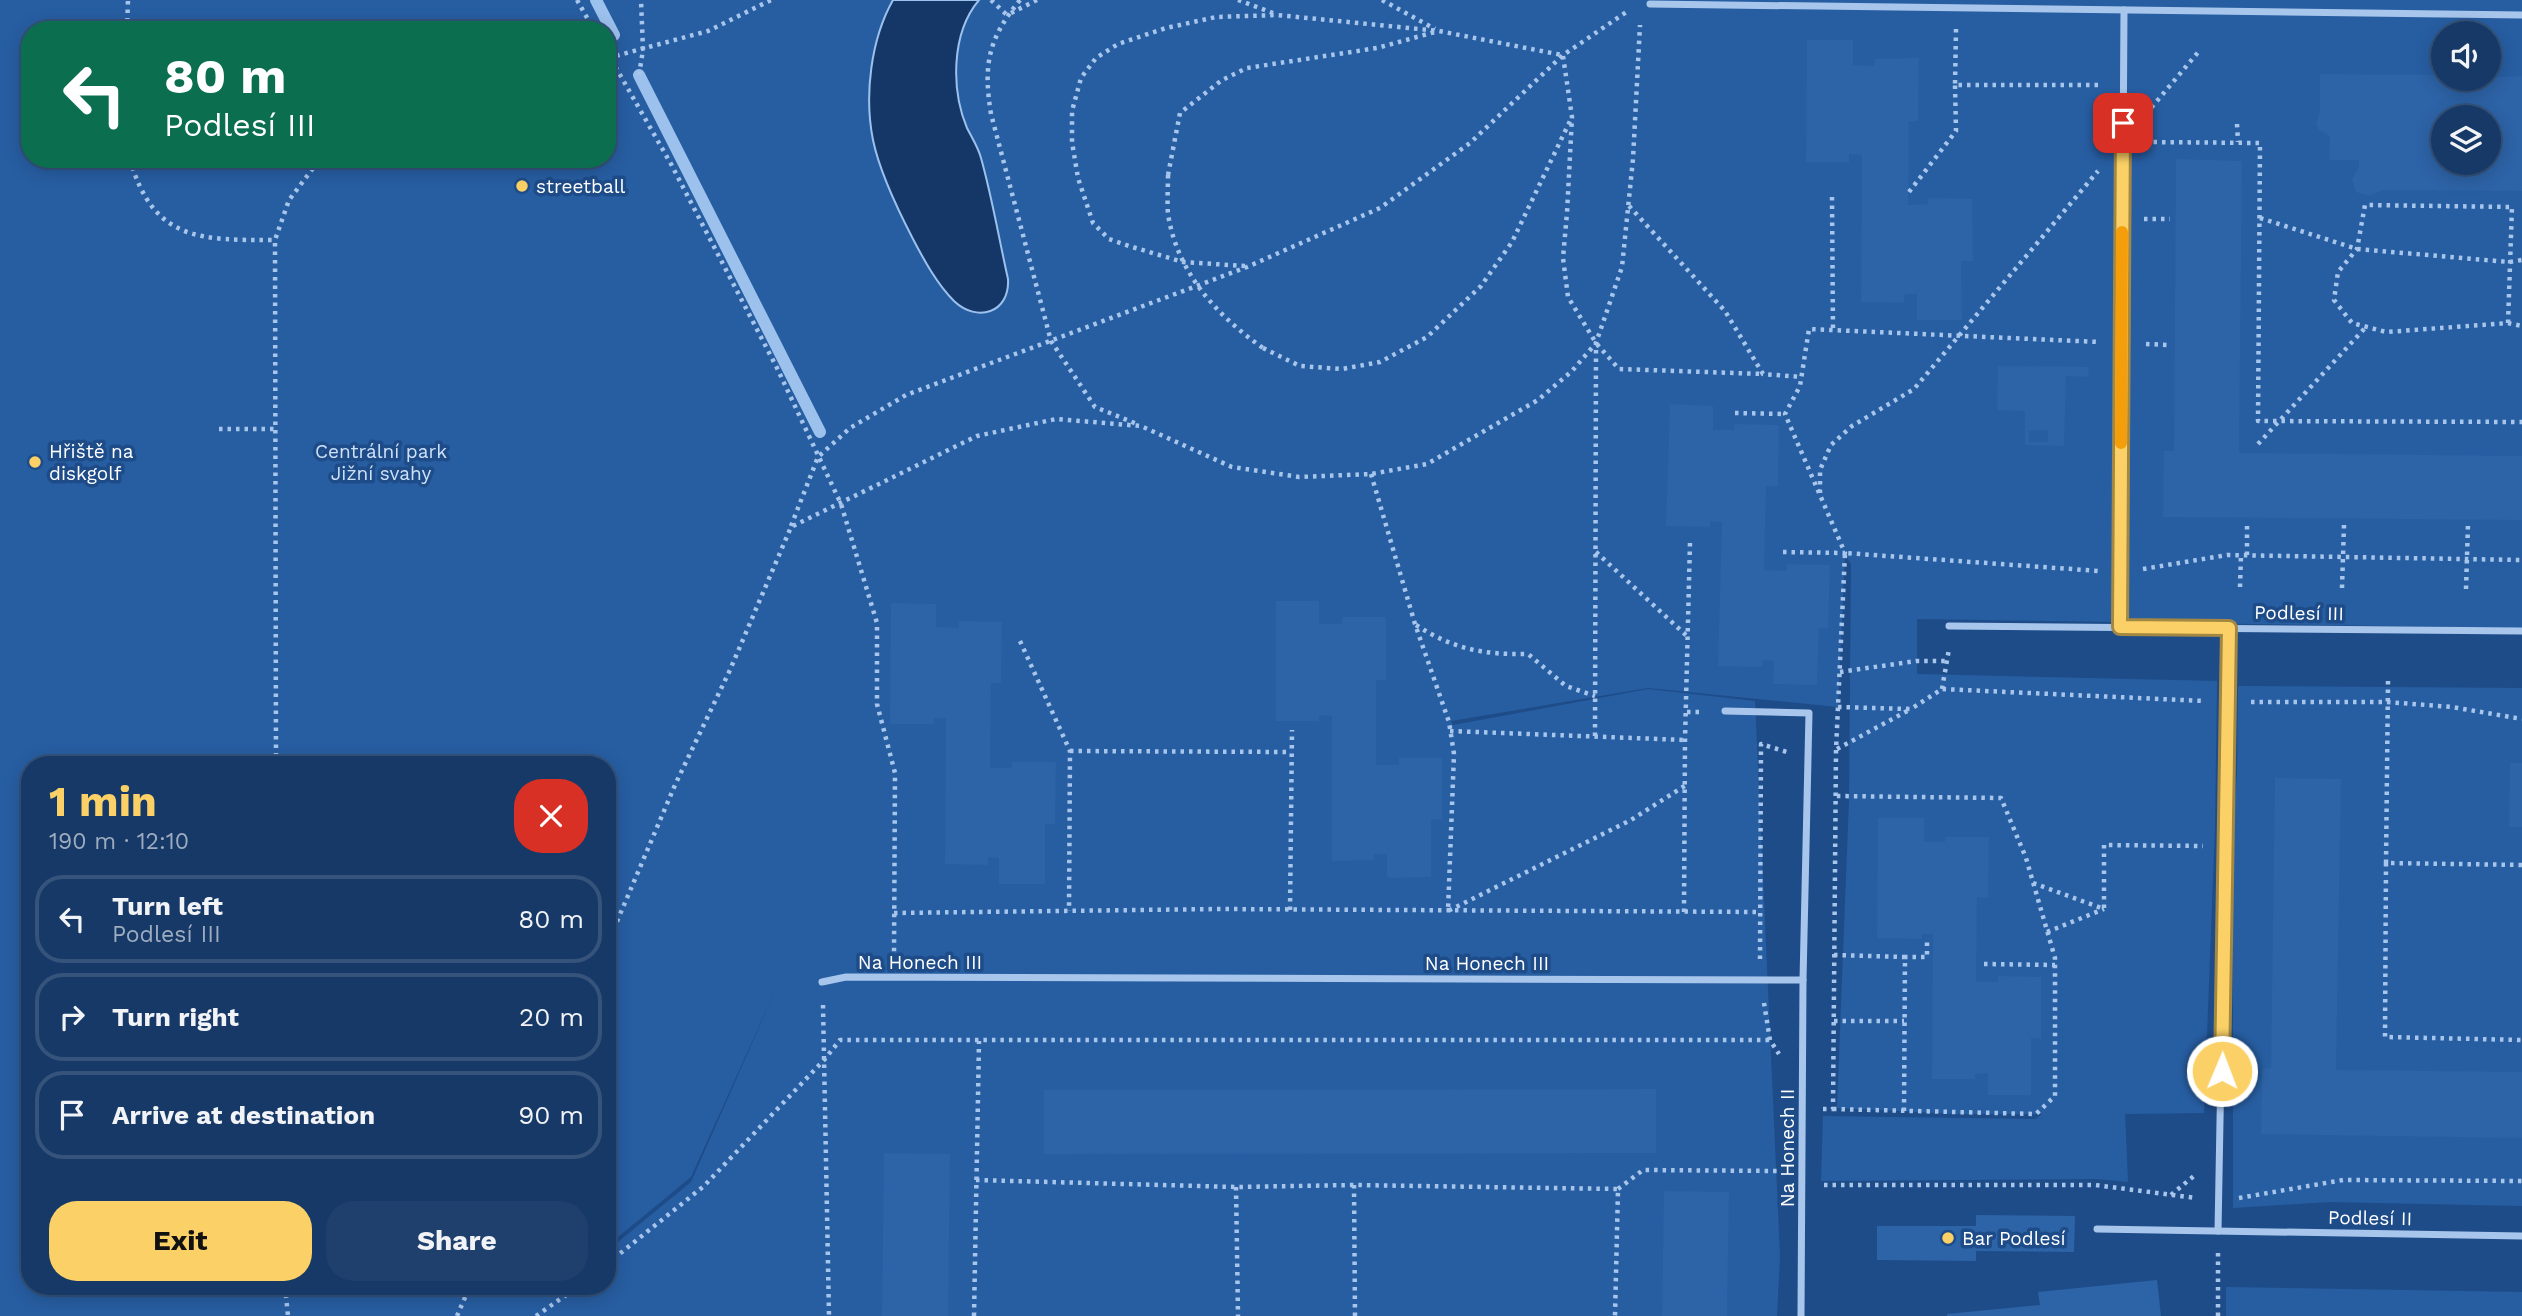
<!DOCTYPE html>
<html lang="en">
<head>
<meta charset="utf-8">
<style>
	:root { --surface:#163967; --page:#1f406d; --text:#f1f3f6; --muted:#9eacc0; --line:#35537b; --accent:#fbd167 }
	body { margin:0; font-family:"Work Sans",sans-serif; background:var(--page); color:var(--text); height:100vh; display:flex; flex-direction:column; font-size:26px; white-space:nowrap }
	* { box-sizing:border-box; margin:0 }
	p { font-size:23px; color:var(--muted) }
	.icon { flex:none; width:38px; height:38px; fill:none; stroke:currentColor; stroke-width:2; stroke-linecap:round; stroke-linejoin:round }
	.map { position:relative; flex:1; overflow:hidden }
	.side { position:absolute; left:21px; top:756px; width:595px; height:539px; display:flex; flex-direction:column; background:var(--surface); border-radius:28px; box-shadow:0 4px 18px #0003,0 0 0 2px var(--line) }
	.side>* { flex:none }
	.top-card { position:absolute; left:21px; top:21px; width:595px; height:147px; border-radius:28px; box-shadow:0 4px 18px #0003,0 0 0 2px var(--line); background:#0b6e4f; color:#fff; overflow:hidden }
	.tools { position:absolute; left:2431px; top:21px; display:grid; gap:14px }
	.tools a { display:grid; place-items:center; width:70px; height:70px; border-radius:50%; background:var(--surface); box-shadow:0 4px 18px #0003,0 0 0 2px var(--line); font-size:35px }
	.pin { position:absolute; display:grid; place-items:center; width:60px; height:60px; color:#fff; margin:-30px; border-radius:14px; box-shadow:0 4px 10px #0006 }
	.me { position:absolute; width:77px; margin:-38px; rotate:1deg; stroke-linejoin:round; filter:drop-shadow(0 0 5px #0008) }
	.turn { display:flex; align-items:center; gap:24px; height:147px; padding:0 28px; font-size:32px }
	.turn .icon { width:91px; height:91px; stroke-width:2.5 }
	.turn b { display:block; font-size:49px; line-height:60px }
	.round { display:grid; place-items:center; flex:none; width:74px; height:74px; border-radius:28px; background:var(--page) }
	.summary { display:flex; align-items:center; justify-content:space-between; height:119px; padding:0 28px }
	h1 { font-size:42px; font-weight:700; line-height:52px; color:var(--accent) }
	.cta { display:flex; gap:14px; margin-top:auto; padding:14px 28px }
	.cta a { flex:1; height:80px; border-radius:28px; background:var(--accent); color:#111; font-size:28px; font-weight:700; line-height:80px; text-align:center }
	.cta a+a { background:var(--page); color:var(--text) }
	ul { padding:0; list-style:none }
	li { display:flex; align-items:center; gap:21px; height:88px; margin:0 14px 10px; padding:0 14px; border:4px solid var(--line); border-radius:28px }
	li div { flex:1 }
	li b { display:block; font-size:26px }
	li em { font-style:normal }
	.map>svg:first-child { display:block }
	.green { fill:#275ea2; fill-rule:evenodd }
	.water { fill:#143768; stroke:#9cc1ed; stroke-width:2 }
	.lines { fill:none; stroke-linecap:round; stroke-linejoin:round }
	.stream { stroke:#9cc1ed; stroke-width:12 }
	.building { fill:#2d63a7; fill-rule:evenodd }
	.path { stroke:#a8c6ec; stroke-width:4.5; stroke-dasharray:3.5 5; stroke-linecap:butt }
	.street { stroke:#a8c6ec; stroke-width:7 }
	.path-bridge { stroke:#a8c6ec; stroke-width:4.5; stroke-dasharray:3.5 5; stroke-linecap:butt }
	.route-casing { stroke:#a38843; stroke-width:18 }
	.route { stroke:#fbd167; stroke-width:12 }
	.slow { stroke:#f59e0b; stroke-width:12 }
	.poi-dot { fill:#fbd167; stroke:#1e4c89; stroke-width:2.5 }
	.labels { text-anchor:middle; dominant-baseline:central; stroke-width:7; stroke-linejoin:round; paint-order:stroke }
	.poi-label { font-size:19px; fill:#fff; stroke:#1e4c89; text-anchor:start }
	.park-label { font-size:19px; fill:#cee1f9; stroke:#1e4c89 }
	.street-label { font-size:19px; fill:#fff; stroke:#1e4c89 }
</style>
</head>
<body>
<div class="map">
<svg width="2522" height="1316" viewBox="0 0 2522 1316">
	<rect width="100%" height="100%" fill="#1e4c89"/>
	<!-- green -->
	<g class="green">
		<path d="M0 0H2522V628L1917 619V674L2217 681 2215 826 2204 1113 2125 1114 2128 1182 2096 1179 1821 1181 1823 1116 2036 1119 2042 1114H1958L1837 1108 1849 801 1851 564 1845 554 1838 707 1648 688 1451 721 1453 725 1648 689 1755 701 1780 1256 1777 1316H0ZM30 30H607V159H30ZM2443 33H2488V79H2443ZM2443 117H2488V163H2443ZM30 765H607V1246L691 1177 779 982 691 1182 607 1251V1286H30Z"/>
		<path d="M2238 686 2522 688V1206L2330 1202 2233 1208V822L2237 774Z"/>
		<path d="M2226 1287 2522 1292V1316H2226Z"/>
	</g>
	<!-- water -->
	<path class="water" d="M893 0H979C951 33 951 90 967 128 972 138 978 147 981 158 992 197 999 239 1008 279 1010 313 977 323 954 301 937 284 924 260 913 239 899 212 879 169 873 140 864 95 871 39 893 0Z"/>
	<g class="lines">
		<!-- stream -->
		<g class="stream">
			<path d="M596 0 614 35"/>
			<path d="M639 75 820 432"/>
		</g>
	</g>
	<!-- building -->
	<g class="building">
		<path d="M1807 40H1853V65L1874 66 1875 59 1919 58 1918 121H1909L1908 205 1928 204V198L1972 199 1973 261H1961L1962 320H1917V294H1905L1904 303 1861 302 1862 155 1849 154V162H1806Z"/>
		<path d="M2320 74 2443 75V79L2522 76V191L2382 190 2370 196 2356 192 2352 179 2359 167V160H2329L2330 136 2319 130 2316 123 2320 112ZM2443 117H2488V163H2443Z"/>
		<path d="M2176 159 2242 161 2239 453 2522 456V520L2163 517 2164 451H2174Z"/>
		<path d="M1998 366 2089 367 2088 377 2066 376 2064 446 2025 445V411L1997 410ZM2048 430V442H2029V431Z"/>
		<path d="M1670 404 1713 406V430H1734L1735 424 1779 425 1778 486H1766L1764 570 1787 571V564L1830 565 1828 629 1819 628 1817 685 1773 684 1774 661 1763 660 1762 667 1718 666 1722 522 1710 521V527L1666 526Z"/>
		<path d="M1276 601H1319V624H1342V617H1386V680H1376V765H1399V758H1442V820L1431 819V877L1387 878V854H1374V860L1332 861V716L1319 715V721H1276Z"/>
		<path d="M891 603 936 604V627L958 628 959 621 1002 622 1001 683H991L990 768H1012V762H1056L1055 824H1045V884H999V858L988 857V865L945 864 946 718H934V724H890Z"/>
		<path d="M2510 763H2522V827H2509Z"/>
		<path d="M2275 778 2341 779 2336 1070 2522 1072V1138L2261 1134 2262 1069 2271 1068Z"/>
		<path d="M1878 818H1924V842H1945V837H1989L1988 898 1977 897 1976 982H1998V976L2041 977V1039L2031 1038V1095H1988V1073L1975 1074V1079H1932L1933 934H1922V939L1877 938Z"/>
		<path d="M1656 1089V1153L1044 1154V1090Z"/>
		<path d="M884 1153 950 1154 948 1316H882Z"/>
		<path d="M1664 1191 1729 1192 1727 1316H1662Z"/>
		<path d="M1976 1215 2075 1216 2074 1252 1976 1251V1261L1877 1260V1226H1976Z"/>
		<path d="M2157 1280 2161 1316H1947V1314L2040 1305 2038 1292Z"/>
	</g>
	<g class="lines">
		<!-- path -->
		<g class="path">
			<path d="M577 0 594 30"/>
			<path d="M991 0 1007 15"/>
			<path d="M1020 0C988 39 983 65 991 114L1051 341 1095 407 1137 424"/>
			<path d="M1238 0 1273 13"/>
			<path d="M1382 0 1435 29"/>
			<path d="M1011 13 1037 0"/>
			<path d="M1956 29 1955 85H2101"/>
			<path d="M127 30 128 0"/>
			<path d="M607 52 671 164 777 368 841 504 877 623V704L895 773 894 956"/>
			<path d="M1563 56 1572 117 1567 213 1563 258 1568 297 1596 343 1619 369 1763 374"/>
			<path d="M608 58 708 31 771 0"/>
			<path d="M639 75 643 50 641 0"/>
			<path d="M2146 114 2200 50"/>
			<path d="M2237 124 2238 142"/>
			<path d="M2145 142 2260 143 2258 421 2522 422"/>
			<path d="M130 159C153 242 202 240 275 240"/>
			<path d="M1168 175 1180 113 1222 80 1247 68 1377 48 1435 32"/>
			<path d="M1909 192 1956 131 1955 85"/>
			<path d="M1832 197 1833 330"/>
			<path d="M1629 206 1725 311 1763 374 1802 377"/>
			<path d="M2260 218 2357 249 2509 262 2522 260"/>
			<path d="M2144 219H2170"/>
			<path d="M1245 266 1183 262 1129 246 1109 239 1093 223 1078 178 1072 142V111L1081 78 1096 58 1118 44 1166 28 1216 17 1277 15 1439 31 1562 55"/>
			<path d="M2508 323 2512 207 2365 205 2357 249 2338 272 2334 300 2352 323 2386 332 2508 323 2522 326"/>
			<path d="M2146 344 2169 345"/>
			<path d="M1263 348 1300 366 1342 369 1380 362 1427 337 1481 286 1512 242 1570 121"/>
			<path d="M1735 413 1785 414"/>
			<path d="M219 429H275"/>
			<path d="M2258 444 2366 327"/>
			<path d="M1371 474 1415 624 1449 722 1454 754 1448 911 1631 820 1686 785"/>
			<path d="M1820 493V470L1831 445 1852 426 1914 389 2098 171"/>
			<path d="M791 526 818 457 850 428 906 395 1247 267 1380 208 1470 143 1563 55 1628 11"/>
			<path d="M1596 552 1688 637"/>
			<path d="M1783 552 1845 553 1785 414 1800 386 1809 329 2099 342"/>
			<path d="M2247 555V522"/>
			<path d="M2143 569 2227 555 2522 560"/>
			<path d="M2240 587 2241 555"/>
			<path d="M2342 588 2344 525"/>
			<path d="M2466 589 2468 524"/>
			<path d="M1416 625C1453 649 1484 655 1528 654L1566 686 1595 696"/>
			<path d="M1020 641 1070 751 1069 911"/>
			<path d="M1840 672 1916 661H1948"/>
			<path d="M2388 681 2386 863 2522 865"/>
			<path d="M1942 689 1949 649"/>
			<path d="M2251 702H2387L2452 707 2522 719"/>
			<path d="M1838 707 1911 709 1942 689 2204 701"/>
			<path d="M1687 712H1704"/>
			<path d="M1450 731 1685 740"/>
			<path d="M1595 736 1596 343 1622 267 1633 159 1640 25"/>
			<path d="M1837 749 1909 710"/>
			<path d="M1070 751 1291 752"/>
			<path d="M276 765 275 240 289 200 320 159"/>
			<path d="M2386 863 2385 1037 2522 1040"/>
			<path d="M2033 883 2104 909V845L2203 846"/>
			<path d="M1290 910 1292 730"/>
			<path d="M1684 912 1685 740 1690 542"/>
			<path d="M894 913 1219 909 1761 912"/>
			<path d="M2047 932 2104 909"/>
			<path d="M607 945 675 785 730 670 791 527 977 436 1056 419 1141 426 1232 467 1299 477 1371 474 1427 464 1538 400 1572 371 1596 343"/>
			<path d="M1834 955 1905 957"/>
			<path d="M1760 959 1761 744 1787 752"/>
			<path d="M1984 964 2055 965"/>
			<path d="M1764 1003 1770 1040 1779 1054"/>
			<path d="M823 1005 829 1316"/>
			<path d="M1834 1021H1904"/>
			<path d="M1823 1109H1833L1836 750 1845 553 2099 571"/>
			<path d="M1833 1109 2036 1114 2055 1096V958L2026 858 2001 798 1836 796"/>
			<path d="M1904 1111 1905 957H1927V939"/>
			<path d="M976 1180 1236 1187 1354 1185 1618 1189 1615 1316"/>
			<path d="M1354 1185 1355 1316"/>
			<path d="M1824 1185H2095L2196 1198"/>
			<path d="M1236 1187 1238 1316"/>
			<path d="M1618 1189 1643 1170 1779 1171"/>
			<path d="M2171 1195 2195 1175"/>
			<path d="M2239 1198 2343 1180 2522 1181"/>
			<path d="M607 1264 704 1186 824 1060 840 1040H1770"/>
			<path d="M285 1286 288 1316"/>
			<path d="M457 1316 470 1286"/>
			<path d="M536 1316 579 1286"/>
			<path d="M974 1316 979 1041"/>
			<path d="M2218 1316V1253"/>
		</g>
		<!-- street -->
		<g class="street">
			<path d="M1650 4 2522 15"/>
			<path d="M1949 626 2522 631"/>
			<path d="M2120 627 2124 10"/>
			<path d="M1725 711 1809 713 1803 980 1801 1316"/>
			<path d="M822 982 846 977 1803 980"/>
			<path d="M2097 1229 2522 1236"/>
			<path d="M2218 1231 2229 628"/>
		</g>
		<!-- path-bridge -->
		<path class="path-bridge" d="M1168 175C1168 188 1167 201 1168 214 1177 272 1216 315 1263 348"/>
	</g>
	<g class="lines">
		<defs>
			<path id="route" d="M2123 123 2120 627 2229 628 2222 1071"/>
		</defs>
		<!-- route casing -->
		<use href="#route" class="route-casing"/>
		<!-- route -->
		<use href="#route" class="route"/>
		<!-- slow -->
		<path class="slow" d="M2121 443 2122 232"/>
	</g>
	<!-- markers -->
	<g class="poi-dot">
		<circle cx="522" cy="186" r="7"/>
		<circle cx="35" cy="462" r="7"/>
		<circle cx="1948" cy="1238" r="7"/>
	</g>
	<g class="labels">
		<!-- poi labels -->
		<g class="poi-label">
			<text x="536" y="186">streetball</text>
			<text x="49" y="451">Hřiště na<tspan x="49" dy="22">diskgolf</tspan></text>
			<text x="1962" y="1238">Bar Podlesí</text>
		</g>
		<!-- park labels -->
		<g class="park-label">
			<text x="381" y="451">Centrální park<tspan x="381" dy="22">Jižní svahy</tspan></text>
		</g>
		<!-- street labels -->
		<g class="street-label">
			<text transform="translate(2299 613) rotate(1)">Podlesí III</text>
			<text x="920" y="962">Na Honech III</text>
			<text x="1487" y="963">Na Honech III</text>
			<text transform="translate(1787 1148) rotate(-90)">Na Honech II</text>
			<text transform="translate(2370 1218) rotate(1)">Podlesí II</text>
		</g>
	</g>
</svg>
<div class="tools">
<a><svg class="icon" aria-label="sound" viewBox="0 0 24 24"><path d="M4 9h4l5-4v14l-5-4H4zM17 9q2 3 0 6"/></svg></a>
<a><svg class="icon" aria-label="layers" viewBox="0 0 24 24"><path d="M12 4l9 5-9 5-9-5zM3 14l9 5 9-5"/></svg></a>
</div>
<div class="pin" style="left:2123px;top:123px;background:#d93025"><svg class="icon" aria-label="arrive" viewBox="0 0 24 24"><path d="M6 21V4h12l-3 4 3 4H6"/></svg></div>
<svg class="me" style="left:2222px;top:1071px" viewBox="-20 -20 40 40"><circle r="17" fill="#fbd167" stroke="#fff" stroke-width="3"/><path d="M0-11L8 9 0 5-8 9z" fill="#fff"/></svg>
<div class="top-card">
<div class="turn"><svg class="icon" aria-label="left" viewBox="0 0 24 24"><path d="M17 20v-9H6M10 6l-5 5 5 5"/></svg><div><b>80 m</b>Podlesí III</div></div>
</div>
<section class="side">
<div class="summary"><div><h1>1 min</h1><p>190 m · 12:10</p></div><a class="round" style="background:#d93025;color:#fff"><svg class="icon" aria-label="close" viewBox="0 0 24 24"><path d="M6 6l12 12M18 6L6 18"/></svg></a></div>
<ul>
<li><svg class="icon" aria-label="left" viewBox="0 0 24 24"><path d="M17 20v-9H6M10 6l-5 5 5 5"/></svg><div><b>Turn left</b><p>Podlesí III</p></div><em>80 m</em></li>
<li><svg class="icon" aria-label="right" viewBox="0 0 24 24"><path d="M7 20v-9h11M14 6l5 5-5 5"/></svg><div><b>Turn right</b></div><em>20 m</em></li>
<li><svg class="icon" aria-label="arrive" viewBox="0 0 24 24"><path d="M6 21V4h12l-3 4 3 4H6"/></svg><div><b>Arrive at destination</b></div><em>90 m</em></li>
</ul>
<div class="cta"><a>Exit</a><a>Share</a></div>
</section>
</div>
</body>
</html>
